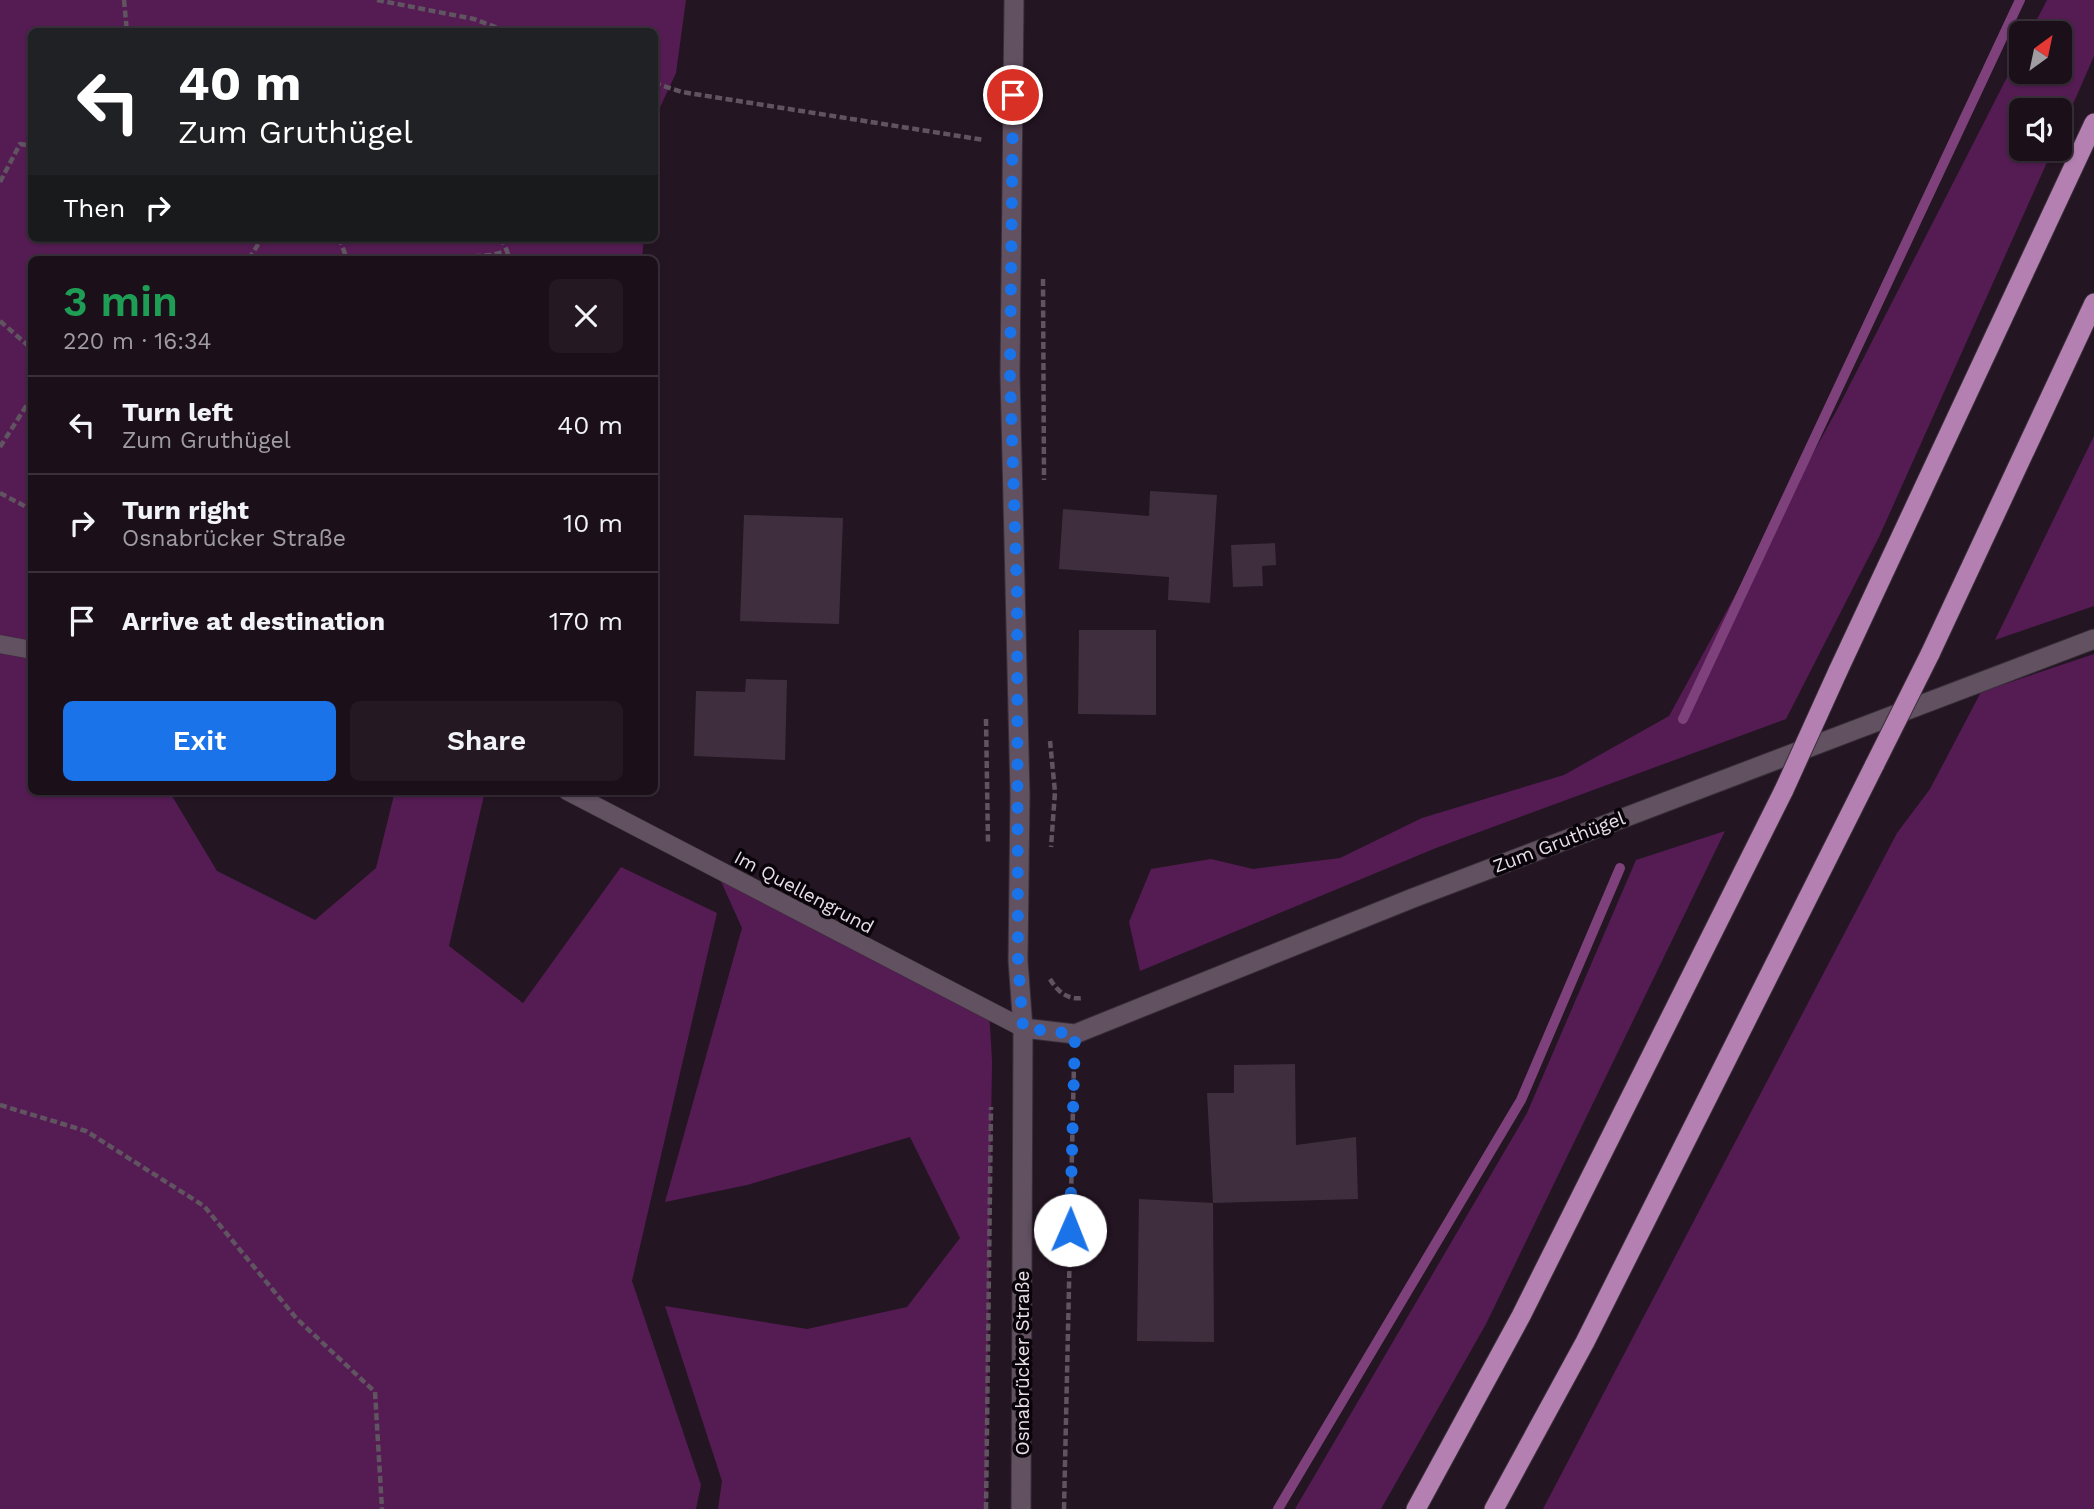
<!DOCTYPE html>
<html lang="en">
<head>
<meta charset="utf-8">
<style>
	:root { --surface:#1b101a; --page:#241923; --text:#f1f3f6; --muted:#a09da2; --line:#393039; --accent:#1a73e8 }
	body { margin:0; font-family:"Work Sans",sans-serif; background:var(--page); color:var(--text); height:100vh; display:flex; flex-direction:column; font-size:26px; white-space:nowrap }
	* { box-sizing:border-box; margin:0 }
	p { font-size:23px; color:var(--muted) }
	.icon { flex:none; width:38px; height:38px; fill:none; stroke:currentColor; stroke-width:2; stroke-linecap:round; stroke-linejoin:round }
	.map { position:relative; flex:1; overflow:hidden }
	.sheet { position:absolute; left:28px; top:256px; width:630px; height:539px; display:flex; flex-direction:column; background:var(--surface); border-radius:10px; box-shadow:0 2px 5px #0004,0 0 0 2px var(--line) }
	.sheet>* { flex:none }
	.banner { position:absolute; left:28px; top:28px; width:630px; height:214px; border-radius:10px; box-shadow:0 2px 5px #0004,0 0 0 2px var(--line); background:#202124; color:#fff; overflow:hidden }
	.needle { width:46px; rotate:33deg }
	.buttons { position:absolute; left:2009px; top:21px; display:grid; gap:14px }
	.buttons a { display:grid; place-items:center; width:63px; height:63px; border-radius:10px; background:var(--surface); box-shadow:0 2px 5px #0004,0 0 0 2px var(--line); font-size:35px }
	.pin { position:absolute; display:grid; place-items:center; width:60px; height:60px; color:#fff; margin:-30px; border:4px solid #fff; border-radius:50%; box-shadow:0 2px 7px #0007 }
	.me { position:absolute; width:77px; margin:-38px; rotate:1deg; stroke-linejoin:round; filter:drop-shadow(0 0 5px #0008) }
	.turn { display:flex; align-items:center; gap:24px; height:147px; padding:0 35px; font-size:32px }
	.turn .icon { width:91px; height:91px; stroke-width:2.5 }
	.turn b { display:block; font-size:49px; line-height:60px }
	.then { display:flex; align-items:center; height:66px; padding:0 35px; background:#0003; gap:14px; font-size:26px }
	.round { display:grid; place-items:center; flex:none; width:74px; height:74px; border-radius:10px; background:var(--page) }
	.summary { display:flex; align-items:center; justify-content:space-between; height:119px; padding:0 35px }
	h1 { font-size:42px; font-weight:600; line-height:52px; color:#1e9e55 }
	.button { display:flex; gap:14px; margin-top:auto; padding:14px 35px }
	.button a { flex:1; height:80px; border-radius:10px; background:var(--accent); color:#fff; font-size:28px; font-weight:600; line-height:80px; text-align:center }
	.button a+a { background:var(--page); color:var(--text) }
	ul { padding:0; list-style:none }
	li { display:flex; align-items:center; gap:21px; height:98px; padding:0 35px; border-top:2px solid var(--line) }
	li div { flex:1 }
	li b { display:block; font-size:26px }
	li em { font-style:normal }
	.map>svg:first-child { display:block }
	.green { fill:#541c53 }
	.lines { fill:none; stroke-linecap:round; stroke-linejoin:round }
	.stream { stroke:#7e417c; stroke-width:10 }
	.building { fill:#3f2f3e }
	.service-casing { stroke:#382f38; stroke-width:19 }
	.tertiary-casing { stroke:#382f38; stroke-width:21 }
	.trunk-casing { stroke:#382f38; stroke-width:21 }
	.path { stroke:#615461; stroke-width:4.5; stroke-dasharray:7 3.5; stroke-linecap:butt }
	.service { stroke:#625161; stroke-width:18 }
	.tertiary { stroke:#625161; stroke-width:19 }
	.trunk { stroke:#b480b2; stroke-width:19 }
	.trunk-bridge-casing { stroke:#382f38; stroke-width:21; stroke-linecap:butt }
	.trunk-bridge { stroke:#b480b2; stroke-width:19 }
	.route { stroke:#1a73e8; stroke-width:12; stroke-dasharray:0 21.6 }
	.labels { text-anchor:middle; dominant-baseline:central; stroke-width:7; stroke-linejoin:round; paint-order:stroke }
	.street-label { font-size:19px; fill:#e9dfe9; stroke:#090409 }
</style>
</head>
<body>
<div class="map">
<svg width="2094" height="1509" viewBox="0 0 2094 1509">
	<rect width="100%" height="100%" fill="#241523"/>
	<!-- green -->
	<g class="green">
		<path d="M0 0H686L676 73 656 116 655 135 654 32H32V238H644L642 259H32V791H169L217 871 315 920 376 868 395 791H485L449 946 523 1003 621 867 717 913 632 1281 701 1485 696 1509H0Z"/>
		<path d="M2047 0H2094V56L2060 134V110H2021V149H2053L1879 537 1786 719 1436 848 1140 971 1129 922 1151 869 1211 859 1253 869 1340 858 1422 818 1564 775 1669 716 1839 406 2021 50V72H2060V33H2030Z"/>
		<path d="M2094 436V606L1995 640Z"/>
		<path d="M2094 654V1509H1543L1897 833 1930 789 1981 692Z"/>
		<path d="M1725 831 1486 1324 1381 1509H1295L1527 1113 1636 860Z"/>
		<path d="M715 868 989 1009 992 1060 986 1509H718L722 1481 665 1306 807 1329 907 1307 960 1238 910 1137 747 1185 665 1202 742 928Z"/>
	</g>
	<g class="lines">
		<!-- stream -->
		<g class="stream">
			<path d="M1683 719 2020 0"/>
			<path d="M1278 1509 1521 1100 1620 868"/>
		</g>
	</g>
	<!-- building -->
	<g class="building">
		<path d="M1150 491 1217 495 1210 603 1168 600 1169 577 1059 569 1063 509 1149 516Z"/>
		<path d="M744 515 843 518 839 624 740 621Z"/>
		<path d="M1275 543 1276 565 1262 566 1263 586 1233 587 1231 545Z"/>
		<path d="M1079 630H1156V715L1078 714Z"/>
		<path d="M746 679 787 680 785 760 694 756 696 691 745 692Z"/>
		<path d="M1295 1064 1296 1145 1356 1137 1358 1199 1213 1203 1207 1093H1234V1065Z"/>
		<path d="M1139 1199 1213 1203 1214 1342 1137 1341Z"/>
	</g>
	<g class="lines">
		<defs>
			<g id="service">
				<path d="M0 644 32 650"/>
				<path d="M567 791 1023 1028"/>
			</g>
			<g id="tertiary">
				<path d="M1014 0 1010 374 1020 795 1018 961 1023 1028 1021 1509"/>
				<path d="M1023 1028 1075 1034 1413 898 2094 639"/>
			</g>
			<g id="trunk">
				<path d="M1930 654 2094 303"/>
				<path d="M1838 671 2094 123"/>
				<path d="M1416 1509 1521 1316 1784 790"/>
				<path d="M1494 1509 1585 1342 1875 764"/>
			</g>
		</defs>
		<!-- service casing -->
		<use href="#service" class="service-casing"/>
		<!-- tertiary casing -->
		<use href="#tertiary" class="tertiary-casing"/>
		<!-- trunk casing -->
		<use href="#trunk" class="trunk-casing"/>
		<!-- path -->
		<g class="path">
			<path d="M124 0 127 32"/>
			<path d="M377 0 474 19 509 32"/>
			<path d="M654 83 682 92 984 140"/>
			<path d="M0 182 20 144 32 146"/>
			<path d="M339 238 347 259"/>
			<path d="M501 238 507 251"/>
			<path d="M249 259 262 238"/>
			<path d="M432 259 492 255 507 251 509 259"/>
			<path d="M1043 279 1044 480"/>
			<path d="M0 321 32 349"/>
			<path d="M0 447 32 397"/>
			<path d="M0 493 32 510"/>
			<path d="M986 719 988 843"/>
			<path d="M1050 741 1055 792 1051 847"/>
			<path d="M1050 979C1057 991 1067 1000 1082 998"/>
			<path d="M0 1105 86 1131 204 1206 296 1318 375 1392 382 1509"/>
			<path d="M986 1509 991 1107"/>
			<path d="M1064 1509 1074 1063"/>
		</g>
		<!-- service -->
		<use href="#service" class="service"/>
		<!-- tertiary -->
		<use href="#tertiary" class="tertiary"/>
		<!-- trunk -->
		<use href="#trunk" class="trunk"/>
		<defs>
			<g id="trunk-bridge">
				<path d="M1875 764 1930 654"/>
				<path d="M1784 790 1838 671"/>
			</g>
		</defs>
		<!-- trunk-bridge casing -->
		<use href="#trunk-bridge" class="trunk-bridge-casing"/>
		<!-- trunk-bridge -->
		<use href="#trunk-bridge" class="trunk-bridge"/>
	</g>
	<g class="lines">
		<!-- route -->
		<path class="route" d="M1013 95 1010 374 1017 594 1018 961 1023 1028 1075 1034 1070 1230"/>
	</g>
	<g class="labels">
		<!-- street labels -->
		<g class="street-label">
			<text transform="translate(1559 842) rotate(-21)">Zum Gruthügel</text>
			<text transform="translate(804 892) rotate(28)">Im Quellengrund</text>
			<text transform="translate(1022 1363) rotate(-90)">Osnabrücker Straße</text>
		</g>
	</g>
</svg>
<div class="buttons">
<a><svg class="needle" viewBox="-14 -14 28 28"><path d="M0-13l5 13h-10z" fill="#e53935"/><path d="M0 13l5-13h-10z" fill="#a09da2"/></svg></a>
<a><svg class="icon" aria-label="sound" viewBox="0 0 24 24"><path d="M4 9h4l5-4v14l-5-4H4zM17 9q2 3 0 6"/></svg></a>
</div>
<div class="pin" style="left:1013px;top:95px;background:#d93025"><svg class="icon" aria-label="arrive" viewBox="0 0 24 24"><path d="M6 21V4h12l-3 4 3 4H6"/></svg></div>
<svg class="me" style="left:1070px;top:1230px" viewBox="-20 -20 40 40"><circle r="19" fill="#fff"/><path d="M0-13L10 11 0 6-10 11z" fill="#1a73e8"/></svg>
<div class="banner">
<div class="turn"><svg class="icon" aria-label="left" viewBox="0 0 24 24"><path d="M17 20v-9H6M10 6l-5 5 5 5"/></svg><div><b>40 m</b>Zum Gruthügel</div></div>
<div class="then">Then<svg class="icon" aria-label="right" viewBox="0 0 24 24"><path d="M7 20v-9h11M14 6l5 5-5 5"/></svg></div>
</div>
<section class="sheet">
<div class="summary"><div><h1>3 min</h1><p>220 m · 16:34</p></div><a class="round"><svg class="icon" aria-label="close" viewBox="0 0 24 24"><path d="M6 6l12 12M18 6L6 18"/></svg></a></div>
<ul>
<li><svg class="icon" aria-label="left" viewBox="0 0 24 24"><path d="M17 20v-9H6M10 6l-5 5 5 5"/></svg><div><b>Turn left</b><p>Zum Gruthügel</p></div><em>40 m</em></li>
<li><svg class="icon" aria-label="right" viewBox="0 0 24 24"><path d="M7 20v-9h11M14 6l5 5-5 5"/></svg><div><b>Turn right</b><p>Osnabrücker Straße</p></div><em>10 m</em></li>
<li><svg class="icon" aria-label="arrive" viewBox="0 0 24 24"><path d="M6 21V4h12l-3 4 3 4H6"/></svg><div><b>Arrive at destination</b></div><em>170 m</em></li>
</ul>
<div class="button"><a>Exit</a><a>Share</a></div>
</section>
</div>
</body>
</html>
